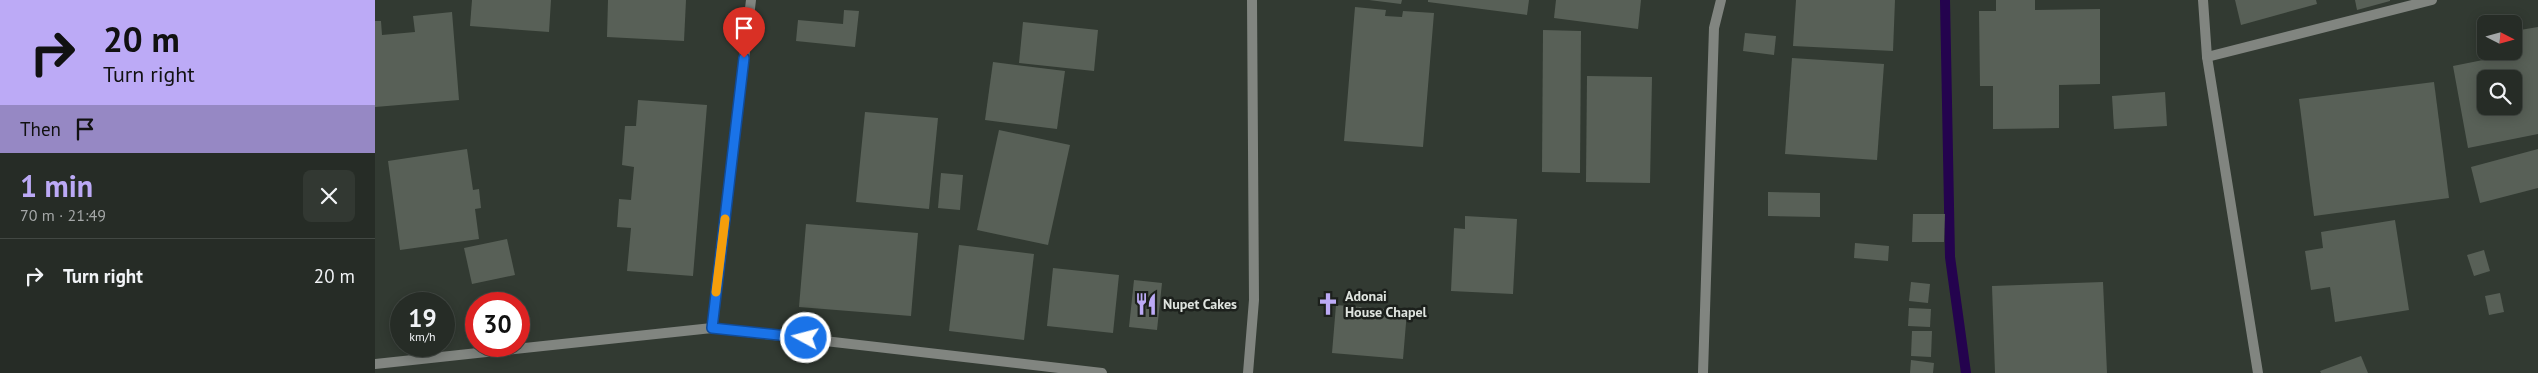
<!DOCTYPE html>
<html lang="en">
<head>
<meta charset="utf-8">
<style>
	:root { --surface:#262c26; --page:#323832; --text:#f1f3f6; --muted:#a4a7a7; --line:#424843; --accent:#bcaaf6 }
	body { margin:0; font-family:"PT Sans",sans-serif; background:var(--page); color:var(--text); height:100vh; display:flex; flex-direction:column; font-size:19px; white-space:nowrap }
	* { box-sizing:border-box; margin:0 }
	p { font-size:16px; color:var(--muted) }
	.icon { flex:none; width:28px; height:28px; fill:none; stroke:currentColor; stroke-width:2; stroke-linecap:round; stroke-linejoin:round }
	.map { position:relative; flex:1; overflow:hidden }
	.sheet { display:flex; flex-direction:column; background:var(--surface); width:375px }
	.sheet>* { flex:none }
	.top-card { background:#bcaaf6; color:#111; overflow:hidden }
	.needle { width:32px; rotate:96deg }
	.fabs { position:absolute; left:2102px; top:15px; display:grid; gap:10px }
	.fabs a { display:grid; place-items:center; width:45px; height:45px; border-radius:8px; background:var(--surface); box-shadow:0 2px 12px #0003,0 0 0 1px var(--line); font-size:25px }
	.speed { position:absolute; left:15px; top:292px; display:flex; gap:10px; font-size:25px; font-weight:700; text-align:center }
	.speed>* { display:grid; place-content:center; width:65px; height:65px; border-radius:50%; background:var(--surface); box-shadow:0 2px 12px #0003,0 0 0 1px var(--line); line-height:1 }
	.speed small { font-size:12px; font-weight:400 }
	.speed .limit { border:8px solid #d22; background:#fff; color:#111 }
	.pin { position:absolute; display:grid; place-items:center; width:42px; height:42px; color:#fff; margin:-51px -21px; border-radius:50% 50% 50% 0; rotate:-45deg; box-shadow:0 0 5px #0007 }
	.pin .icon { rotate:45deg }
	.me { position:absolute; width:55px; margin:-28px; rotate:277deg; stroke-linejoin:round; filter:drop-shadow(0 0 4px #0008) }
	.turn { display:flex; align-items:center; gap:18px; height:105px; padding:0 20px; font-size:22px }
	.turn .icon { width:65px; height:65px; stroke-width:2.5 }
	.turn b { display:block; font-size:35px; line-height:42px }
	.then { display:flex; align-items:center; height:48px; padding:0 20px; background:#0003; gap:10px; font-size:19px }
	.round { display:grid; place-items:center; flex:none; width:52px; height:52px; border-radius:8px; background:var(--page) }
	.head { display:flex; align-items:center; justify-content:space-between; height:85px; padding:0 20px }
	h1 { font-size:30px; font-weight:700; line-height:38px; color:var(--accent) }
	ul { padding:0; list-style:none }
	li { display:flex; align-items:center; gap:15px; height:75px; padding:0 20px; border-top:1px solid var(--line) }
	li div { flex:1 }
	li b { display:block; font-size:19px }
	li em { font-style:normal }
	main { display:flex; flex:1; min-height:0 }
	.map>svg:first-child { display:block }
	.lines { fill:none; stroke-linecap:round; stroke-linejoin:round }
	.stream { stroke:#24034e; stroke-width:10 }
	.building { fill:#586057; fill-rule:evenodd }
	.street { stroke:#818580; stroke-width:10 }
	.route-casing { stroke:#114b97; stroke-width:12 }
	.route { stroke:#1a73e8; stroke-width:9 }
	.slow { stroke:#f59e0b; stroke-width:9 }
	.labels { text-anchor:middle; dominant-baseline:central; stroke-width:5; stroke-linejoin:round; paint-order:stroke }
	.poi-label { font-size:14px; font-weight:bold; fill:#dfe4df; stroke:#1c201c; text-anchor:start }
</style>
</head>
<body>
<main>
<section class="sheet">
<div class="top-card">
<div class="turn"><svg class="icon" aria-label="right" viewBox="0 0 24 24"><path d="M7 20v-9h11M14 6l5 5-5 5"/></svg><div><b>20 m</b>Turn right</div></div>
<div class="then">Then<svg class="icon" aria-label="arrive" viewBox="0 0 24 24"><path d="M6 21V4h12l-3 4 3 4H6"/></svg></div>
</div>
<div class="head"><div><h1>1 min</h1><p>70 m · 21:49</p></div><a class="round"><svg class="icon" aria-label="close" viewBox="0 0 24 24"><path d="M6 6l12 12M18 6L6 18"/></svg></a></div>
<ul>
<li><svg class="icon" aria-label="right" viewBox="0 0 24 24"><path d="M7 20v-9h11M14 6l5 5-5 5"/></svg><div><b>Turn right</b></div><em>20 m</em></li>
</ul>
</section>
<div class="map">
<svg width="2163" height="373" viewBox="0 0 2163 373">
	<rect width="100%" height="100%" fill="#323a32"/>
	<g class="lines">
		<!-- stream -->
		<path class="stream" d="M1570 0 1575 257 1591 373"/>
	</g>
	<!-- building -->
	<g class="building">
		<path d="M97 0H176L174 32 95 26Z"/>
		<path d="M233 0H311L309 41 232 37Z"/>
		<path d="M994 0H1027L1026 4Z"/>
		<path d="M1053 0H1154L1152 15 1053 2Z"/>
		<path d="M1181 0H1266L1263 29 1179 18Z"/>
		<path d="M1421 0H1520L1518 51 1418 46Z"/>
		<path d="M1621 0H1660V10L1725 9V84L1684 85V128L1618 129V86H1605L1604 11H1621Z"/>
		<path d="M1860 0H1941L1942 4 1866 25Z"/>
		<path d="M1980 0H2015V1L1982 10Z"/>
		<path d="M980 7 1011 10 1010 16 1027 17 1028 11 1059 13 1048 147 969 141Z"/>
		<path d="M469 10 484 11 480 47 421 41 423 20 468 24Z"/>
		<path d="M77 12 84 100 0 107V21H6L7 35 40 32 38 16Z"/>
		<path d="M648 22 723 30 719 71 644 63Z"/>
		<path d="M2163 27V134L2093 148 2078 66 2143 53 2139 31ZM2111 79H2139V106H2111Z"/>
		<path d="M1168 30 1206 31 1205 173 1167 172Z"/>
		<path d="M1370 33 1401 36 1399 55 1368 51Z"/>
		<path d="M1417 58 1509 64 1502 160 1410 154Z"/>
		<path d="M618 62 690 71 682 129 610 120Z"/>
		<path d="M1212 76 1277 77 1275 183 1211 182Z"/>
		<path d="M2059 82 2074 198 1939 216 1924 99Z"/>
		<path d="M1790 92 1792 126 1739 129 1737 96Z"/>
		<path d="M263 100 332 105 318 276 252 271 256 228 242 227 244 199 256 200 259 167 247 165 250 126H261Z"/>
		<path d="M490 112 563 118 554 209 481 202Z"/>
		<path d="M624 130 695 145 673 245 602 230Z"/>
		<path d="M92 149 98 190 104 189 106 208 100 209 104 239 25 250 13 161Z"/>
		<path d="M2163 149V188L2105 203 2096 167Z"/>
		<path d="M566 173 588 175 585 210 563 208Z"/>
		<path d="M1393 192 1445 193V217L1393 216Z"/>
		<path d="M1538 214H1570L1569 242H1537Z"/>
		<path d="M1090 216 1142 219 1138 294 1076 291 1079 228 1090 229Z"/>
		<path d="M2020 220 2034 310 1960 322 1955 287 1936 290 1930 251 1948 248 1946 232Z"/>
		<path d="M431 224 543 233 536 316 424 307Z"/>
		<path d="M132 239 140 275 97 284 89 248Z"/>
		<path d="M1480 243 1514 246 1513 261 1479 258Z"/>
		<path d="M584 245 659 254 649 340 574 331Z"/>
		<path d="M2109 250 2115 271 2099 276 2092 255Z"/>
		<path d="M678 268 744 275 738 333 672 326Z"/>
		<path d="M759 280 787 283 782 330 754 327Z"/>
		<path d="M1536 282 1555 284 1553 303 1534 301Z"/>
		<path d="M1728 282 1732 373H1620L1617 286Z"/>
		<path d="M2125 293 2129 312 2114 315 2110 296Z"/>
		<path d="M961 305 1032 311 1028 359 957 353Z"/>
		<path d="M1534 308 1556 309 1555 327 1533 326Z"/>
		<path d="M1537 331H1557L1556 357 1536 356Z"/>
		<path d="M1986 356 1993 373H1946L1945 371Z"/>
		<path d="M1536 360 1559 363 1558 373H1535Z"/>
	</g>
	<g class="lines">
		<!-- street -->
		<g class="street">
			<path d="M1828 0 1832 57 1883 373"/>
			<path d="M1832 57 2057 0"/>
			<path d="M337 328 727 373"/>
			<path d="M0 364 337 328 376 0"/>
			<path d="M873 373 879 300 877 0"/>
			<path d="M1328 373 1339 28 1346 0"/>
		</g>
	</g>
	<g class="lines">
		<defs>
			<path id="route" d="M369 58 337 328 431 338"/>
		</defs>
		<!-- route casing -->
		<use href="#route" class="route-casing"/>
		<!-- route -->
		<use href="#route" class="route"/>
		<!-- slow -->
		<path class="slow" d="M341 292 350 219"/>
	</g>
	<!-- icons -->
	<defs>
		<symbol id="restaurant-bare" viewBox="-9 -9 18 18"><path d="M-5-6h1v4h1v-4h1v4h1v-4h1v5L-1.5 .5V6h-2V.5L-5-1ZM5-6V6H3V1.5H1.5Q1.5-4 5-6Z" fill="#bcaaf6" stroke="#1c201c" stroke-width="2.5" paint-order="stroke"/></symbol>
		<symbol id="church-bare" viewBox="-9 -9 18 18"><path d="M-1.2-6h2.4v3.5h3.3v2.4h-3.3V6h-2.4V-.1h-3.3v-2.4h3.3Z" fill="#bcaaf6" stroke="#1c201c" stroke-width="2.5" paint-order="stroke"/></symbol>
	</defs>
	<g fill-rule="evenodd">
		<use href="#restaurant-bare" x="755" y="288" width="32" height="32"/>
		<use href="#church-bare" x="937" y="288" width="32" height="32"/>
	</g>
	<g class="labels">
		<!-- poi labels -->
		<g class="poi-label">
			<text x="970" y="296">Adonai<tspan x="970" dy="16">House Chapel</tspan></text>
			<text x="788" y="304">Nupet Cakes</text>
		</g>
	</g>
</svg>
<div class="fabs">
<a><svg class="needle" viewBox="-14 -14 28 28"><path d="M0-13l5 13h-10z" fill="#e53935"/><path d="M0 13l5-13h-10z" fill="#a4a7a7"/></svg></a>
<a><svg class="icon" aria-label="search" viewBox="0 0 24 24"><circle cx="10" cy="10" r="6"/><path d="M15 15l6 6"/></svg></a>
</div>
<div class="speed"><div>19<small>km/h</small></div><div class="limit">30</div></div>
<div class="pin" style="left:369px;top:58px;background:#d93025"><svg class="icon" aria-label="arrive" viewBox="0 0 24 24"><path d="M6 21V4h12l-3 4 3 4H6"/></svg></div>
<svg class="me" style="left:431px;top:338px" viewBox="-20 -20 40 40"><circle r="17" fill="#1a73e8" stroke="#fff" stroke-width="3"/><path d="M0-11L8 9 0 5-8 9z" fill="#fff"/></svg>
</div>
</main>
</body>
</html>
